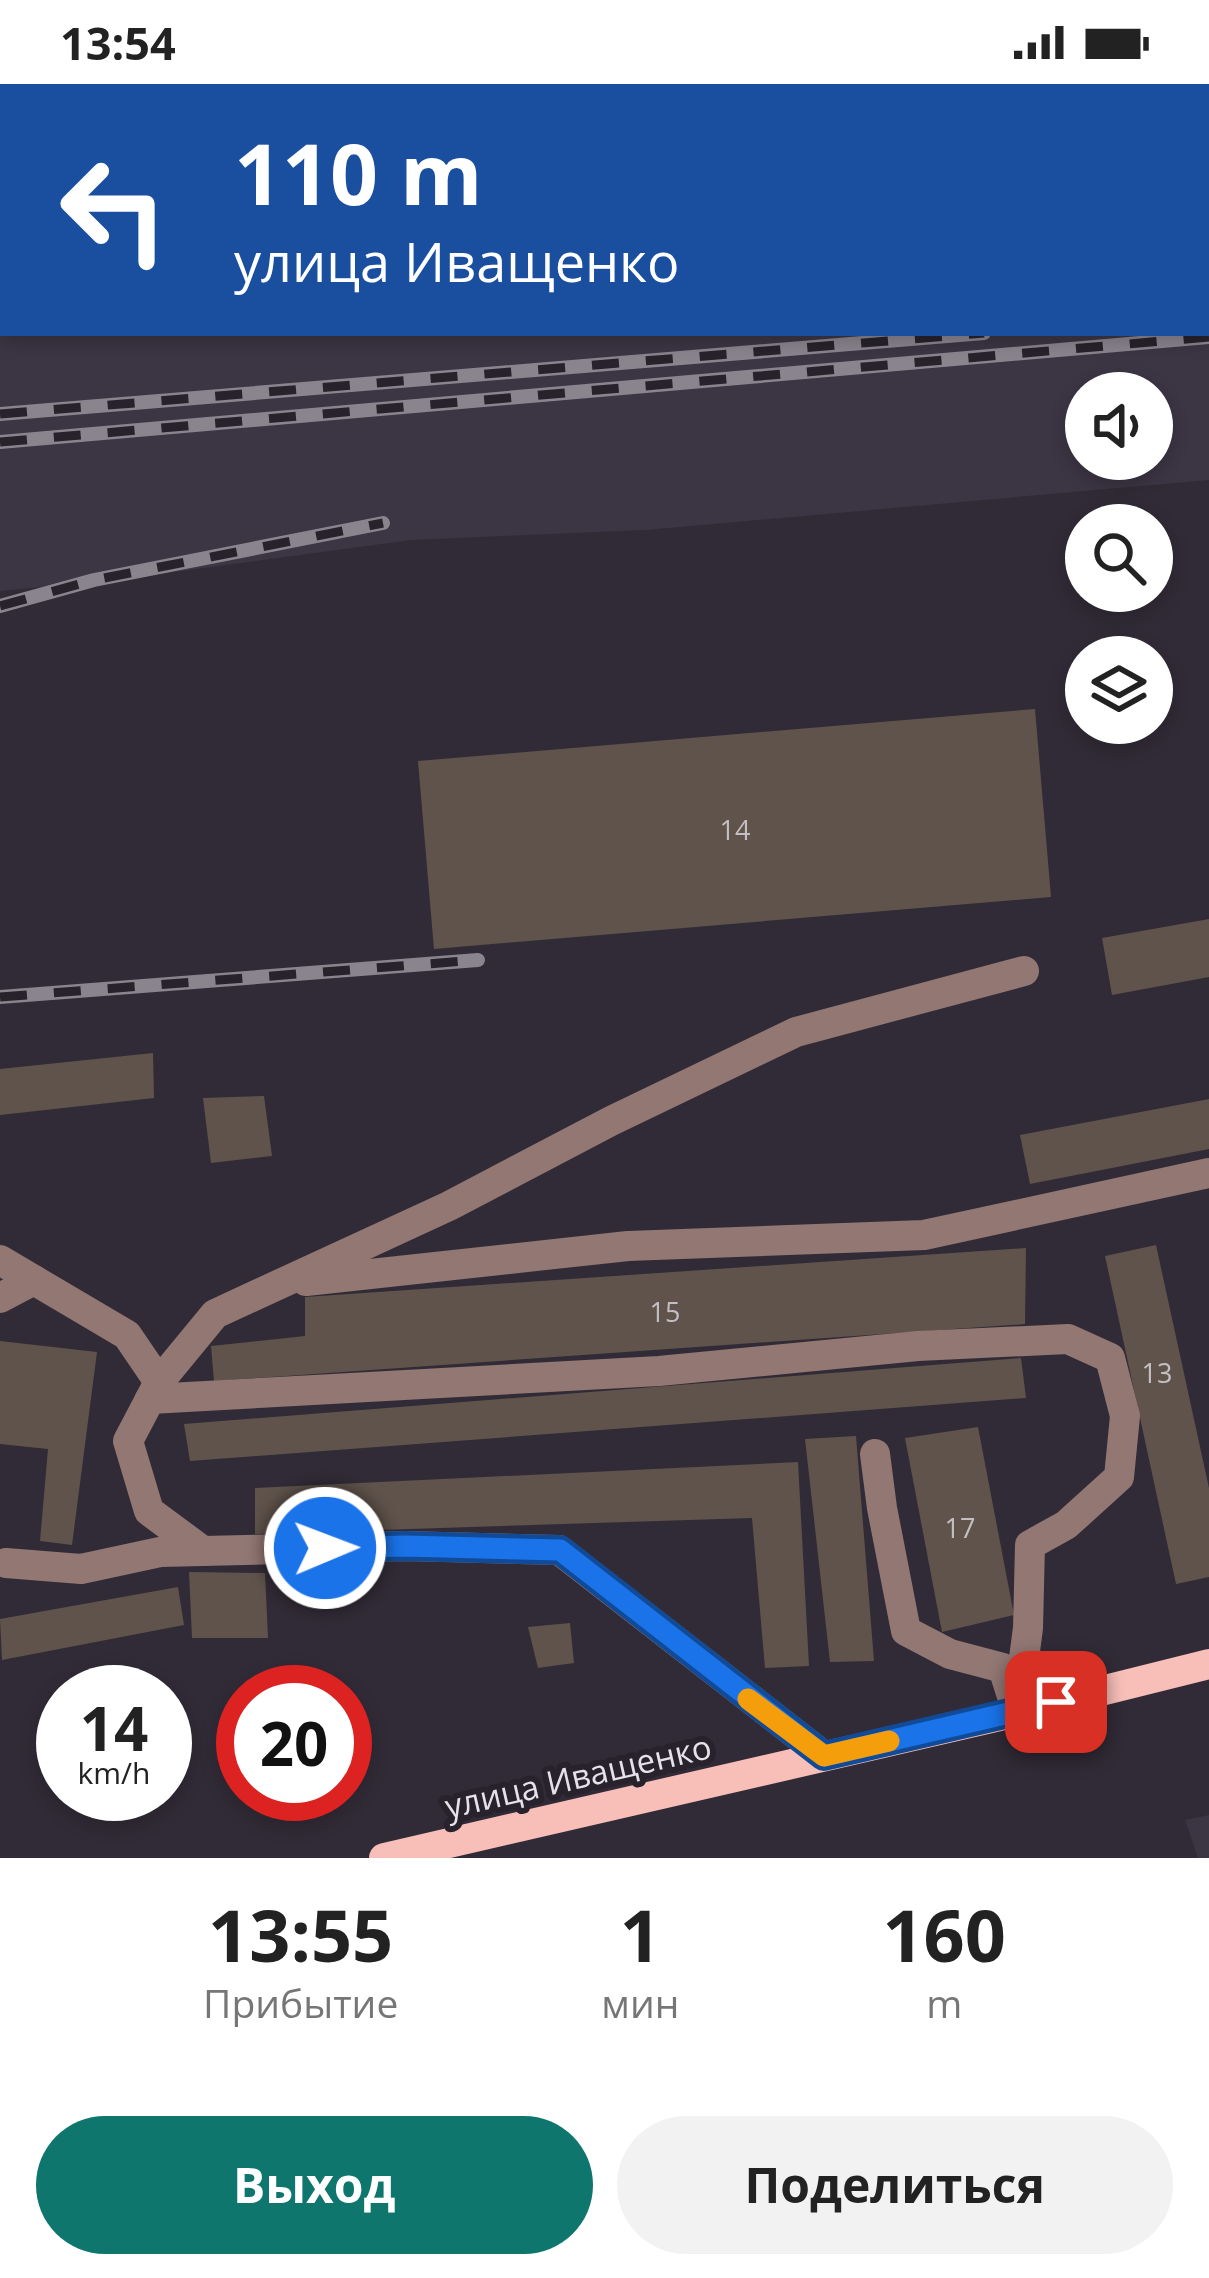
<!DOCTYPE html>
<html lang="ru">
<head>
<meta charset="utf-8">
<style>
	:root { --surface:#fff; --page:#f2f2f2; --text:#222; --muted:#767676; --accent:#0f766e }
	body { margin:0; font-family:"Open Sans",sans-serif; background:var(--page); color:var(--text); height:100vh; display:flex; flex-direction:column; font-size:45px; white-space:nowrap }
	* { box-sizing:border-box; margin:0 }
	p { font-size:39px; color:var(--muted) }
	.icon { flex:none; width:66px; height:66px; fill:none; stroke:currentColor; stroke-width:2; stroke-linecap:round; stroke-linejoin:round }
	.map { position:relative; height:1774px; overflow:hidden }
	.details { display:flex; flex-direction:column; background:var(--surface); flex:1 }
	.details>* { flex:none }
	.top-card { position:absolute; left:0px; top:0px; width:1209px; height:252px; box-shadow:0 6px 18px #0003; background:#1a4fa0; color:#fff; overflow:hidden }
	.fabs { position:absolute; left:1065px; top:288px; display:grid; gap:24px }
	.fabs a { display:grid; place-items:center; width:108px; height:108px; border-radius:50%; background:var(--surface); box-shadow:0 6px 18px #0003; font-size:60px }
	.speed { position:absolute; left:36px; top:1581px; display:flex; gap:24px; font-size:60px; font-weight:700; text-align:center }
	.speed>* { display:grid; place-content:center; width:156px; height:156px; border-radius:50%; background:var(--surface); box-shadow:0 6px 18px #0003; line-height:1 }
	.speed small { font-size:30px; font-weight:400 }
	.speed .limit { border:18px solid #d22; background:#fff; color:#111 }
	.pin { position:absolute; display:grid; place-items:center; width:102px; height:102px; color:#fff; margin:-51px; border-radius:24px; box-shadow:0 6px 18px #0006 }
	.me { position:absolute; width:132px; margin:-66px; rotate:89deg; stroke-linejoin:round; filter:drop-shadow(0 0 9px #0008) }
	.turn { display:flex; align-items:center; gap:42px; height:252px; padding:0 36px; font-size:54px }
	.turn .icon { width:156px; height:156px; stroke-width:2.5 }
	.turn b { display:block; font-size:84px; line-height:102px }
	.eta { display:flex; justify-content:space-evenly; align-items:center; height:204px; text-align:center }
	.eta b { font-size:72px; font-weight:700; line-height:84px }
	.button { display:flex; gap:24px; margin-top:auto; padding:24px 36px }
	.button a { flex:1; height:138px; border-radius:72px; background:var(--accent); color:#fff; font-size:48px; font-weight:700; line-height:138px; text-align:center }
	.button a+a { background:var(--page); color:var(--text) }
	.status { display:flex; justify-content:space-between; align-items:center; height:84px; padding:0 60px; background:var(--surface); direction:ltr }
	.status svg { height:33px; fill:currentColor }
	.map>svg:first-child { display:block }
	.built { fill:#3c3544; fill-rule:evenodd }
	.building { fill:#5f534b }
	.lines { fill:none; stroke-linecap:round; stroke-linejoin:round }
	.minor { stroke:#927773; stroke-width:30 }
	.major { stroke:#f7bfb8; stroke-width:30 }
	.rail-casing { stroke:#89848e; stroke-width:14 }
	.rail { stroke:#27222c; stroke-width:9; stroke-dasharray:27; stroke-linecap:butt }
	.route-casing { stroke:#114b97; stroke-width:30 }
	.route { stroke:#1a73e8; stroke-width:21 }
	.slow { stroke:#f59e0b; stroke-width:21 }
	.labels { text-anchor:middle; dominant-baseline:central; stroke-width:12; stroke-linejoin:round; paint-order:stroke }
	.number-label { font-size:27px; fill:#c4bec2 }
	.street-label { font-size:33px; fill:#e5e2e9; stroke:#27222c }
</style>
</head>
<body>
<div class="status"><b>13:54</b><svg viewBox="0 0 49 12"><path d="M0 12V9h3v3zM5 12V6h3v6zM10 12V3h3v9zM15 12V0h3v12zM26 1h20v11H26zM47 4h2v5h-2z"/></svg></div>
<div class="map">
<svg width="1209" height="1774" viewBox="0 0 1209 1774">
	<rect width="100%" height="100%" fill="#312b37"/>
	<!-- built -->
	<g class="built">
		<path d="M0 0H1209V396L645 446 411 456 115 496 0 507ZM3 3H1206V249H3ZM1086 309H1152V375H1086Z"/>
		<path d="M1209 1731V1774H1198L1185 1736Z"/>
	</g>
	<!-- building -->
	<g class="building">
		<path d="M1035 625 1051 813 434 865 418 677Z"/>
		<path d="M1209 835V893L1112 911 1102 854Z"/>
		<path d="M153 969 154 1014 0 1031V985Z"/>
		<path d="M264 1012 272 1072 211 1079 203 1014Z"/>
		<path d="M1209 1015V1065L1030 1100 1020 1051Z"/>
		<path d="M1156 1161 1209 1404V1493L1176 1500 1105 1172Z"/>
		<path d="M1026 1164 1025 1240 214 1297 211 1262 305 1252V1213Z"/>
		<path d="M0 1257 97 1268 72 1461 40 1457 48 1365 0 1360Z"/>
		<path d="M1021 1274 1026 1314 190 1377 184 1340Z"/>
		<path d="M978 1343 1014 1531 942 1548 905 1354Z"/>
		<path d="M856 1352 874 1577 830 1578 805 1355Z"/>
		<path d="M798 1378 809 1582 765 1584 752 1434 255 1450V1404Z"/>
		<path d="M189 1488 265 1489 268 1554H192Z"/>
		<path d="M178 1503 184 1541 2 1576 0 1535Z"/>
		<path d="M570 1539 574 1579 538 1584 528 1543Z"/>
	</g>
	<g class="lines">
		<!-- minor -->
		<g class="minor">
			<path d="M0 1176 127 1251 159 1298"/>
			<path d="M306 1197 628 1162 924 1151 1209 1089"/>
			<path d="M0 1214 34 1196"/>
			<path d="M150 1315 659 1287 918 1262 1068 1255 1110 1274 1125 1332 1119 1393 1066 1441 1030 1461 1028 1544 1017 1628 1003 1584 950 1570 906 1547 882 1424 875 1370"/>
			<path d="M203 1467 149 1427 128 1357 159 1298 215 1230 449 1122 611 1037 796 948 1024 887"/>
			<path d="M6 1479 81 1485 160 1468 405 1462 559 1466 824 1672"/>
		</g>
		<!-- major -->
		<path class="major" d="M384 1774 1017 1628 1209 1580"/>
		<defs>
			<g id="rail">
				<path d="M1206 97 1209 98"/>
				<path d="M1206 231 1209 230"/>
				<path d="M0 330 984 249"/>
				<path d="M0 358 1209 253"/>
				<path d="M0 522 94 496 383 439"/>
				<path d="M0 913 478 876"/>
			</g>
		</defs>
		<!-- rail casing -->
		<use href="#rail" class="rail-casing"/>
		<!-- rail -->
		<use href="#rail" class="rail"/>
	</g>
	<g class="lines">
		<defs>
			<path id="route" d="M325 1464 405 1462 560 1466 824 1672 1056 1618"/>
		</defs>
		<!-- route casing -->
		<use href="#route" class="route-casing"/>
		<!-- route -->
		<use href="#route" class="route"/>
		<!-- slow -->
		<path class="slow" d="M748 1615 824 1672 889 1657"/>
	</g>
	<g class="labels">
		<!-- number labels -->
		<g class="number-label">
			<text x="735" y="745">14</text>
			<text x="665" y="1227">15</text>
			<text x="1157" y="1288">13</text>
			<text x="960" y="1443">17</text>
		</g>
		<!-- street labels -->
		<g class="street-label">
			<text transform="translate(578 1692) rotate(-13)">улица Иващенко</text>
		</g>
	</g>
</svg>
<div class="fabs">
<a><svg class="icon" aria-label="sound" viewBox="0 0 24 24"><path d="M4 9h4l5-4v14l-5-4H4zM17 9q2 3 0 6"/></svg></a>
<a><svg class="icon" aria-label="search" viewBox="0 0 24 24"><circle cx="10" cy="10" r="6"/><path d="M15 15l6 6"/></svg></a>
<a><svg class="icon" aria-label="layers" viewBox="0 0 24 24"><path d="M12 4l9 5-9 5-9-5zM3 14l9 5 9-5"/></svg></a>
</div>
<div class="speed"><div>14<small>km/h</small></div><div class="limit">20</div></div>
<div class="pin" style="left:1056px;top:1618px;background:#d93025"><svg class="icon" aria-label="arrive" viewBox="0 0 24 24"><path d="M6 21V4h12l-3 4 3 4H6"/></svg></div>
<svg class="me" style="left:325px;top:1464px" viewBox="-20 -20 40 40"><circle r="17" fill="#1a73e8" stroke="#fff" stroke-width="3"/><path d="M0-11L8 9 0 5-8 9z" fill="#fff"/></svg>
<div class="top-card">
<div class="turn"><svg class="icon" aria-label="left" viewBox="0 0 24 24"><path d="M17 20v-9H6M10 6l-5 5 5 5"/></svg><div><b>110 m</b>улица Иващенко</div></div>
</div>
</div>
<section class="details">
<div class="eta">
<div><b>13:55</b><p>Прибытие</p></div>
<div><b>1</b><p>мин</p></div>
<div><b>160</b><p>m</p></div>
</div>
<div class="button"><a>Выход</a><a>Поделиться</a></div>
</section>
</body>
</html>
